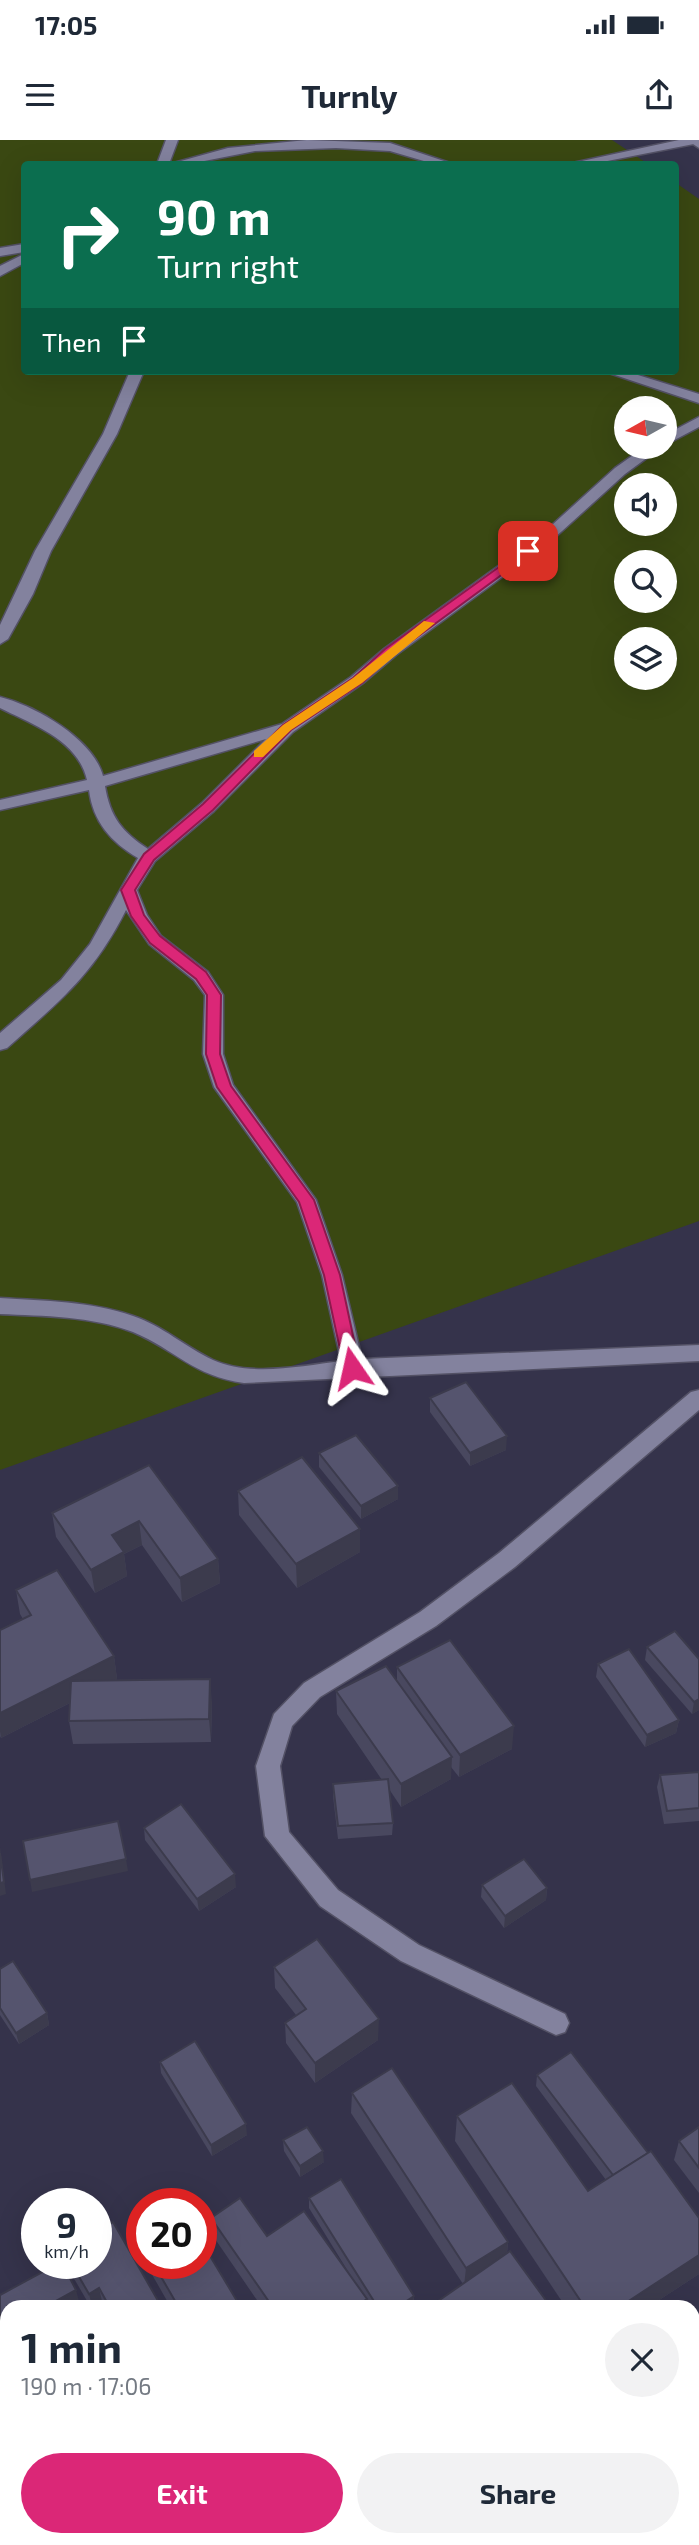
<!DOCTYPE html>
<html lang="en">
<head>
<meta charset="utf-8">
<style>
	:root { --surface:#fff; --page:#f2f2f3; --text:#1f2937; --muted:#747a83; --accent:#db2777 }
	body { margin:0; font-family:"Exo 2",sans-serif; background:var(--page); color:var(--text); height:100vh; display:flex; flex-direction:column; font-size:26px; white-space:nowrap }
	* { box-sizing:border-box; margin:0 }
	p { font-size:23px; color:var(--muted) }
	.icon { flex:none; width:38px; height:38px; fill:none; stroke:currentColor; stroke-width:2; stroke-linecap:round; stroke-linejoin:round }
	.map { position:relative; flex:1; overflow:hidden }
	.drawer { position:absolute; left:0px; top:2160px; width:700px; height:247px; display:flex; flex-direction:column; background:var(--surface); border-radius:21px 21px 0 0; box-shadow:0 7px 28px #0002 }
	.drawer>* { flex:none }
	.guide { position:absolute; left:21px; top:21px; width:658px; height:214px; border-radius:7px; box-shadow:0 7px 28px #0002; background:#0b6e4f; color:#fff; overflow:hidden }
	.needle { width:46px; rotate:262deg }
	.controls { position:absolute; left:614px; top:256px; display:grid; gap:14px }
	.controls a { display:grid; place-items:center; width:63px; height:63px; border-radius:50%; background:var(--surface); box-shadow:0 7px 28px #0002; font-size:35px }
	.speed { position:absolute; left:21px; top:2048px; display:flex; gap:14px; font-size:35px; font-weight:700; text-align:center }
	.speed>* { display:grid; place-content:center; width:91px; height:91px; border-radius:50%; background:var(--surface); box-shadow:0 7px 28px #0002; line-height:1 }
	.speed small { font-size:18px; font-weight:400 }
	.speed .limit { border:10px solid #d22; background:#fff; color:#111 }
	.pin { position:absolute; display:grid; place-items:center; width:60px; height:60px; color:#fff; margin:-30px; border-radius:14px; box-shadow:0 4px 10px #0006 }
	.me { position:absolute; width:77px; margin:-38px; rotate:349deg; stroke-linejoin:round; filter:drop-shadow(0 0 5px #0008) }
	.turn { display:flex; align-items:center; gap:24px; height:147px; padding:0 21px; font-size:32px }
	.turn .icon { width:91px; height:91px; stroke-width:2.5 }
	.turn b { display:block; font-size:49px; line-height:60px }
	.then { display:flex; align-items:center; height:66px; padding:0 21px; background:#0003; gap:14px; font-size:26px }
	.round { display:grid; place-items:center; flex:none; width:74px; height:74px; border-radius:37px; background:var(--page) }
	.overview { display:flex; align-items:center; justify-content:space-between; height:119px; padding:0 21px }
	h1 { font-size:42px; font-weight:700; line-height:52px }
	.primary-button { display:flex; gap:14px; margin-top:auto; padding:14px 21px }
	.primary-button a { flex:1; height:80px; border-radius:42px; background:var(--accent); color:#fff; font-size:28px; font-weight:700; line-height:80px; text-align:center }
	.primary-button a+a { background:var(--page); color:var(--text) }
	.status { display:flex; justify-content:space-between; align-items:center; height:49px; padding:0 35px; background:var(--surface); direction:ltr }
	.status svg { height:19px; fill:currentColor }
	header { display:flex; justify-content:space-between; align-items:center; height:91px; padding:0 21px; background:var(--surface); font-size:32px; font-weight:700 }
	.map>svg:first-child { display:block }
	.green { fill:#3a4812; fill-rule:evenodd }
	.lines { fill:none; stroke-linecap:round; stroke-linejoin:round }
	.lane-casing { stroke:#535165; stroke-width:3 }
	.street-casing { stroke:#535165; stroke-width:3 }
	.lane { fill:#83829e; fill-rule:evenodd }
	.street { fill:#83829e; fill-rule:evenodd }
	.wall { fill:#49485f }
	.shaded-wall { fill:#3c3b4d }
	.building { fill:#55546e; stroke:#3c3b4d; stroke-width:2 }
	.route { fill:#db2777; stroke:#8e194d; stroke-width:2 }
	.slow { fill:#f59e0b }
</style>
</head>
<body>
<div class="status"><b>17:05</b><svg viewBox="0 0 49 12"><path d="M0 12V9h3v3zM5 12V6h3v6zM10 12V3h3v9zM15 12V0h3v12zM26 1h20v11H26zM47 4h2v5h-2z"/></svg></div>
<header><svg class="icon" aria-label="menu" viewBox="0 0 24 24"><path d="M4 6h16M4 12h16M4 18h16"/></svg>Turnly<svg class="icon" aria-label="share" viewBox="0 0 24 24"><path d="M12 15V3M7 8l5-5 5 5M5 13v7h14v-7"/></svg></header>
<div class="map">
<svg width="699" height="2405" viewBox="0 0 699 2405">
	<rect width="100%" height="100%" fill="#35334b"/>
	<!-- green -->
	<path class="green" d="M0 0H612L648 24H24V231H676V43L699 59V1081L0 1330ZM626 268H665V306H626ZM626 345H665V383H626ZM626 422H665V460H626ZM626 499H665V537H626Z"/>
	<g class="lines">
		<defs>
			<g id="lane">
				<path d="M166 0H178L169 24H157Z"/>
				<path d="M307 0 390 3 453 24H434L390 11 336 8 255 11 189 24H170L228 8Z"/>
				<path d="M679 0H699V3L592 24H568Z"/>
				<path d="M24 104V112L0 116V108Z"/>
				<path d="M24 114V123L0 136V126Z"/>
				<path d="M130 231H144L117 294 51 411 33 454 8 499 0 504V485L35 411 103 294Z"/>
				<path d="M603 231H625L699 254V263Z"/>
				<path d="M699 277V287L665 305V295Z"/>
				<path d="M646 306H663L625 334 551 401 396 515 363 543 293 592 214 671 155 721 137 750 147 775 161 796 208 832 223 855V914L233 945 316 1060 342 1135 362 1219 699 1205V1221L244 1243C193 1236 176 1210 133 1192 91 1176 44 1176 0 1174V1158C45 1161 90 1161 133 1176 163 1186 185 1207 213 1220 250 1237 302 1226 341 1221L322 1135 297 1062 214 947 203 914 205 855 194 840 149 804 126 770C93 835 61 860 7 908L0 910V893L61 840 90 804 138 718C111 702 93 682 89 650L0 670V660L87 640C78 600 32 584 0 568V557C36 566 93 599 103 636L282 584 351 537 384 509 541 395 615 328ZM266 599 202 663 148 709C122 692 110 677 105 646Z"/>
			</g>
			<g id="street">
				<path d="M687 0H699V8Z"/>
				<path d="M699 1250V1270L515 1427 436 1486 320 1557 292 1586 280 1626 289 1692 338 1750 419 1805 565 1874 569 1883 565 1892 556 1895 401 1821 320 1766 265 1696 256 1626 274 1574 304 1543 420 1472 499 1413 691 1252Z"/>
				<path d="M699 2261V2291L693 2293V2263Z"/>
				<path d="M503 2399H538L535 2405H500Z"/>
				<path d="M561 2399H591L594 2405H564Z"/>
			</g>
		</defs>
		<!-- lane casing -->
		<use href="#lane" class="lane-casing"/>
		<!-- street casing -->
		<use href="#street" class="street-casing"/>
		<!-- lane -->
		<use href="#lane" class="lane"/>
		<!-- street -->
		<use href="#street" class="street"/>
	</g>
	<!-- wall -->
	<g class="wall">
		<path d="M430 1258 506 1310 470 1326 430 1272Z"/>
		<path d="M319 1313 398 1346V1359L361 1379 319 1327Z"/>
		<path d="M149 1325 218 1419 220 1443 182 1462 142 1405 124 1414 127 1436 95 1453 56 1397 52 1373Z"/>
		<path d="M238 1351 360 1389V1412L297 1448 239 1375Z"/>
		<path d="M16 1450 114 1516 117 1539 115 1541 212 1562 211 1602 73 1604 69 1581 70 1563 1 1598 0 1596V1490L23 1479 20 1474Z"/>
		<path d="M675 1491 699 1570 692 1574 645 1520 647 1507Z"/>
		<path d="M598 1524 679 1580 676 1593 645 1607 596 1537Z"/>
		<path d="M397 1527 512 1609 459 1637 451 1627V1639L401 1667 389 1649 393 1683 392 1695 338 1699 333 1656V1644L382 1640 337 1574 336 1551 397 1541Z"/>
		<path d="M699 1632V1681L664 1684 657 1647 660 1635Z"/>
		<path d="M144 1688 236 1747 199 1771 145 1700Z"/>
		<path d="M482 1745 547 1748 546 1760 504 1788 481 1757Z"/>
		<path d="M274 1827 378 1900 315 1943 286 1903 285 1883 296 1875 275 1848Z"/>
		<path d="M0 1829 47 1873 49 1885 19 1904 0 1875Z"/>
		<path d="M160 1922 247 1995 212 2016 161 1933Z"/>
		<path d="M537 1935 648 2013 699 2078V2134L650 2166H565L455 2001 457 1976 588 2051 606 2040 536 1946Z"/>
		<path d="M352 1953 508 2102 507 2113 463 2144 351 1973Z"/>
		<path d="M699 1987V2053L674 2020 679 2001Z"/>
		<path d="M283 2000 324 2022 300 2037 284 2011Z"/>
		<path d="M309 2058 414 2156V2166H370L367 2161 366 2166H261L213 2096 211 2078 267 2096 357 2146 309 2068Z"/>
		<path d="M67 2123H96L161 2166H90L69 2130Z"/>
		<path d="M148 2123H201L240 2166H170L150 2131Z"/>
		<path d="M0 2155 79 2161 7 2166V2218L0 2203Z"/>
	</g>
	<!-- shaded-wall -->
	<g class="shaded-wall">
		<path d="M507 1296 506 1310 470 1326V1313Z"/>
		<path d="M398 1346V1359L361 1379V1366Z"/>
		<path d="M139 1381 142 1405 124 1414 127 1436 95 1453 91 1430 112 1395Z"/>
		<path d="M360 1389V1412L297 1448 296 1424Z"/>
		<path d="M218 1419 220 1443 182 1462 180 1438Z"/>
		<path d="M114 1516 117 1539 1 1598 0 1591V1573Z"/>
		<path d="M210 1539 212 1562 211 1602 209 1579Z"/>
		<path d="M699 1559V1570L692 1574 694 1562Z"/>
		<path d="M679 1580 676 1593 645 1607 647 1595Z"/>
		<path d="M514 1586 512 1609 459 1637 460 1615Z"/>
		<path d="M452 1617 451 1639 401 1667V1644Z"/>
		<path d="M0 1707 6 1754 0 1756Z"/>
		<path d="M126 1719 128 1731 32 1752 30 1740Z"/>
		<path d="M235 1734 236 1747 199 1771 197 1759Z"/>
		<path d="M547 1748 546 1760 504 1788 505 1776Z"/>
		<path d="M47 1873 49 1885 19 1904 16 1893Z"/>
		<path d="M379 1879 378 1900 315 1943V1923Z"/>
		<path d="M246 1984 247 1995 212 2016 211 2005Z"/>
		<path d="M323 2011 324 2022 300 2037V2026Z"/>
		<path d="M508 2102 506 2121 464 2146 466 2128Z"/>
		<path d="M699 2115V2134L650 2166H621Z"/>
		<path d="M99 2148 103 2166H92L89 2154Z"/>
		<path d="M76 2150 79 2161 68 2166H47Z"/>
		<path d="M414 2156 413 2166H399Z"/>
		<path d="M367 2159V2166H356Z"/>
	</g>
	<!-- building -->
	<g class="building">
		<path d="M466 1242 507 1296 470 1313 430 1258Z"/>
		<path d="M356 1295 398 1346 361 1366 319 1313Z"/>
		<path d="M302 1317 360 1389 296 1424 238 1351Z"/>
		<path d="M149 1325 218 1419 180 1438 139 1381 112 1395 124 1412 91 1430 52 1373Z"/>
		<path d="M57 1430 114 1516 0 1573V1490L31 1475 16 1450Z"/>
		<path d="M675 1491 699 1519V1559L694 1562 647 1507Z"/>
		<path d="M450 1500 514 1586 460 1615 397 1527Z"/>
		<path d="M629 1509 679 1580 647 1595 598 1524Z"/>
		<path d="M386 1526 452 1617 401 1644 336 1551Z"/>
		<path d="M210 1539 209 1579 69 1581 71 1541Z"/>
		<path d="M699 1632V1668L667 1671 660 1635Z"/>
		<path d="M388 1639 393 1683 338 1686 333 1644Z"/>
		<path d="M181 1664 235 1734 197 1759 144 1688Z"/>
		<path d="M118 1681 126 1719 30 1740 23 1701Z"/>
		<path d="M0 1713 4 1742 0 1743Z"/>
		<path d="M524 1719 547 1748 505 1776 482 1745Z"/>
		<path d="M317 1799 379 1879 315 1923 285 1883 306 1869 274 1827Z"/>
		<path d="M13 1821 47 1873 16 1893 0 1868V1829Z"/>
		<path d="M195 1901 246 1984 211 2005 160 1922Z"/>
		<path d="M571 1912 648 2013 613 2035 537 1935Z"/>
		<path d="M392 1928 508 2102 466 2128 352 1953Z"/>
		<path d="M512 1943 588 2051 651 2011 699 2078V2115L621 2166H584L457 1976Z"/>
		<path d="M307 1987 323 2011 300 2026 283 2000Z"/>
		<path d="M699 1987V2028L679 2001Z"/>
		<path d="M341 2039 414 2156 399 2166H377L309 2058Z"/>
		<path d="M240 2058 267 2096 304 2071 367 2159 356 2166H272L211 2078Z"/>
		<path d="M113 2082 161 2166H109L99 2148 89 2154 71 2123H96V2092Z"/>
		<path d="M201 2101 240 2166H178L153 2123H201Z"/>
		<path d="M510 2111 550 2166H431Z"/>
		<path d="M59 2123H62L76 2150 47 2166H7V2214L0 2199V2155Z"/>
	</g>
	<!-- route -->
	<path class="route" d="M524 409 534 411 394 514 362 543 291 590 213 670 154 720 135 750 144 775 160 796 206 832 221 855 220 914 231 946 314 1060 340 1135 360 1228 352 1235 344 1228 324 1135 299 1062 217 947 206 914 207 855 196 839 150 803 131 776 121 750 144 714 203 664 283 585 353 538 385 509Z"/>
	<!-- slow -->
	<path class="slow" d="M424 481 435 483 362 543 291 590 263 617H254V611L283 585 353 538Z"/>
</svg>
<div class="controls">
<a><svg class="needle" viewBox="-14 -14 28 28"><path d="M0-13l5 13h-10z" fill="#e53935"/><path d="M0 13l5-13h-10z" fill="#747a83"/></svg></a>
<a><svg class="icon" aria-label="sound" viewBox="0 0 24 24"><path d="M4 9h4l5-4v14l-5-4H4zM17 9q2 3 0 6"/></svg></a>
<a><svg class="icon" aria-label="search" viewBox="0 0 24 24"><circle cx="10" cy="10" r="6"/><path d="M15 15l6 6"/></svg></a>
<a><svg class="icon" aria-label="layers" viewBox="0 0 24 24"><path d="M12 4l9 5-9 5-9-5zM3 14l9 5 9-5"/></svg></a>
</div>
<div class="speed"><div>9<small>km/h</small></div><div class="limit">20</div></div>
<div class="pin" style="left:528px;top:411px;background:#d93025"><svg class="icon" aria-label="arrive" viewBox="0 0 24 24"><path d="M6 21V4h12l-3 4 3 4H6"/></svg></div>
<svg class="me" style="left:352px;top:1228px" viewBox="-20 -20 40 40"><path d="M0-17L14 15 0 8-14 15z" fill="#db2777" stroke="#fff" stroke-width="4"/></svg>
<div class="guide">
<div class="turn"><svg class="icon" aria-label="right" viewBox="0 0 24 24"><path d="M7 20v-9h11M14 6l5 5-5 5"/></svg><div><b>90 m</b>Turn right</div></div>
<div class="then">Then<svg class="icon" aria-label="arrive" viewBox="0 0 24 24"><path d="M6 21V4h12l-3 4 3 4H6"/></svg></div>
</div>
<section class="drawer">
<div class="overview"><div><h1>1 min</h1><p>190 m · 17:06</p></div><a class="round"><svg class="icon" aria-label="close" viewBox="0 0 24 24"><path d="M6 6l12 12M18 6L6 18"/></svg></a></div>
<div class="primary-button"><a>Exit</a><a>Share</a></div>
</section>
</div>
</body>
</html>
